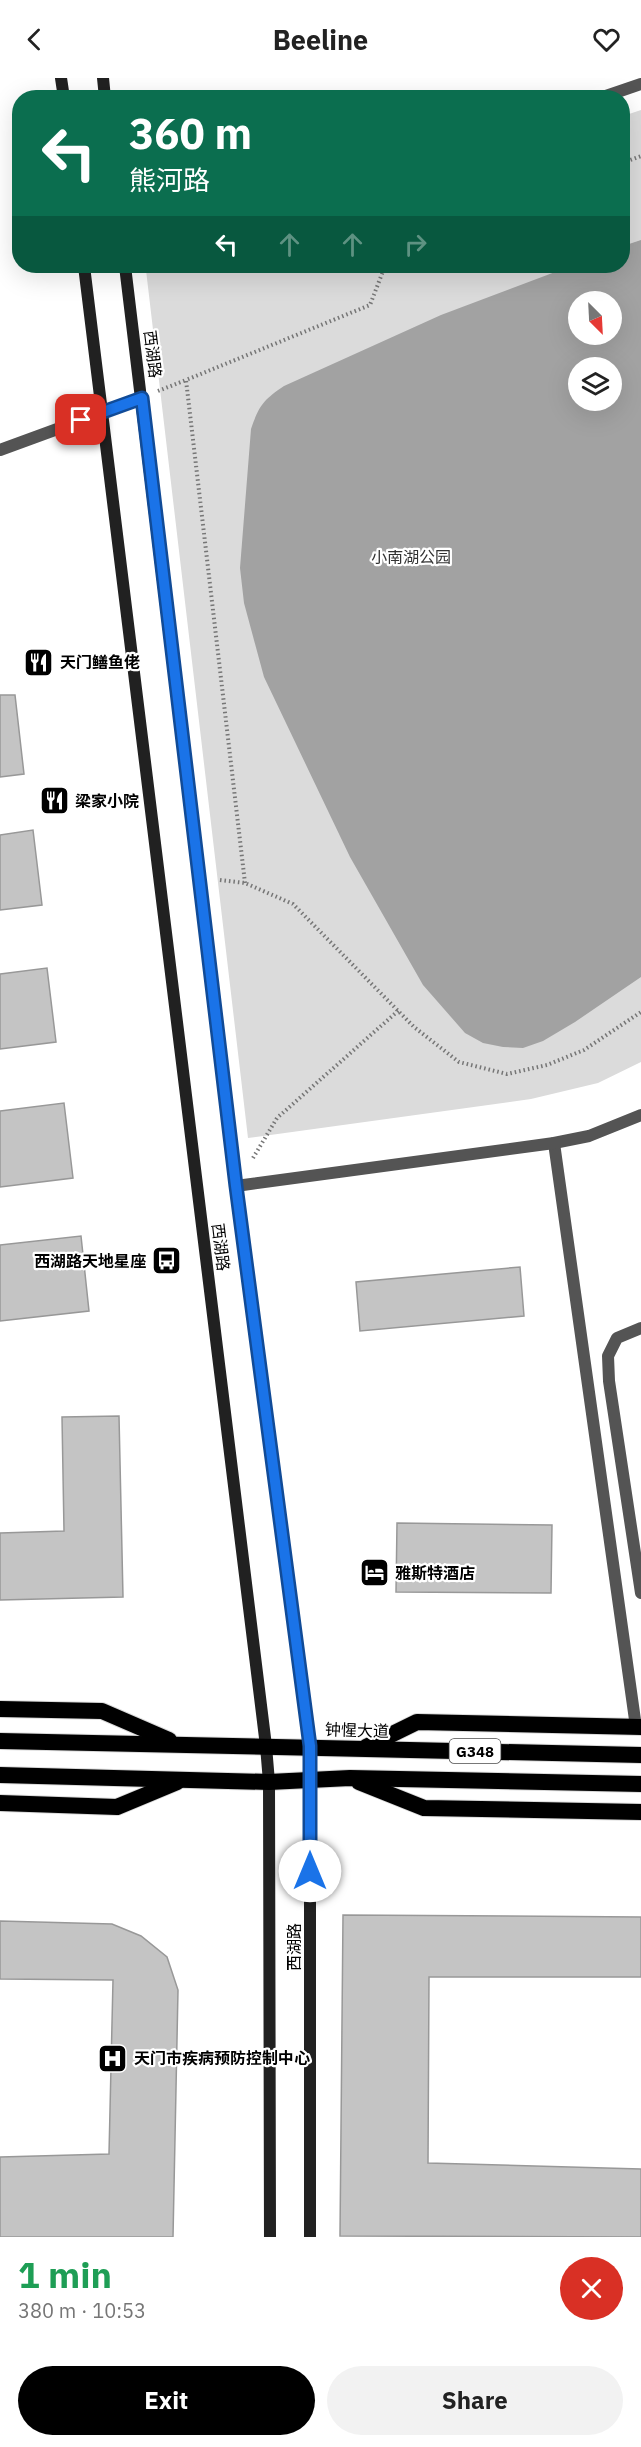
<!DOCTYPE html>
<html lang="en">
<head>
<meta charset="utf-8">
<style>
	:root { --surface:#fff; --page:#f2f2f2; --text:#222; --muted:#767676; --accent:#000 }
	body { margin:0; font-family:"IBM Plex Sans","Noto Sans SC",sans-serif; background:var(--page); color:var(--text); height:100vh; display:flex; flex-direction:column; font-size:22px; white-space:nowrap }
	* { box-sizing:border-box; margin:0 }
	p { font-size:20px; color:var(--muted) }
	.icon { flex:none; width:33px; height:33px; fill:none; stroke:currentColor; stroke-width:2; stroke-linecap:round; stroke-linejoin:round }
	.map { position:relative; height:2159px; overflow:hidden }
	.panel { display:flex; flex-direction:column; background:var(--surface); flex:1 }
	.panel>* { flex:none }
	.hud { position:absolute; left:12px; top:12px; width:618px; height:183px; border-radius:24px; box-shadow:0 6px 24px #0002; background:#0b6e4f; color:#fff; overflow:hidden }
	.needle { width:39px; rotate:156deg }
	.controls { position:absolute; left:568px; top:213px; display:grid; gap:12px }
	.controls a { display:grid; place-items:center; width:54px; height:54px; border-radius:50%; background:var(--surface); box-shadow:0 6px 24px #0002; font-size:30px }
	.pin { position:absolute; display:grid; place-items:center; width:51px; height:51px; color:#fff; margin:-26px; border-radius:12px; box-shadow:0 3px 9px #0006 }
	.me { position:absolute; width:66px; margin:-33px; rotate:0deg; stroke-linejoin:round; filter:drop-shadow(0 0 4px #0008) }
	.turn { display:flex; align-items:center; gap:21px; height:126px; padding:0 18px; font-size:27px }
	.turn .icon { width:78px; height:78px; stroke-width:2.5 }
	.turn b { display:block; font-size:42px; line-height:51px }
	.lanes { display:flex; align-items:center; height:57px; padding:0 18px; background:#0003; justify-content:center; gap:30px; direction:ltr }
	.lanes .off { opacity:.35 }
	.round { display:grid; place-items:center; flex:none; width:63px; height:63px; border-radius:32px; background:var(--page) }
	.overview { display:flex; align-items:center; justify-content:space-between; height:102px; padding:0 18px }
	h1 { font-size:36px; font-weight:700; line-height:45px; color:#1e9e55 }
	.action { display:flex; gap:12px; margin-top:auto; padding:12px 18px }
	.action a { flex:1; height:69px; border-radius:36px; background:var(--accent); color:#fff; font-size:24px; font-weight:700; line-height:69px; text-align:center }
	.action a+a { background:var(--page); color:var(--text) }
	header { display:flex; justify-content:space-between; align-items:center; height:78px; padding:0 18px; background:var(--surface); font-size:27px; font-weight:700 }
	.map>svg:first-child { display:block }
	.park { fill:#dbdbdb; fill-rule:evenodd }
	.water { fill:#a2a2a2; fill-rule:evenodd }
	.building { fill:#c4c4c4; stroke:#989898; stroke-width:1.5 }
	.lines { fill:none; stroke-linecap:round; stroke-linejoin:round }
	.trunk-casing { stroke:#dbdbdb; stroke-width:18 }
	.path { stroke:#767676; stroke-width:4; stroke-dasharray:1.5 3; stroke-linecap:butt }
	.service { stroke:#545454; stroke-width:12 }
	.minor { stroke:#545454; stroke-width:12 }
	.tertiary { stroke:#545454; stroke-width:12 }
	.secondary { stroke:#212121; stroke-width:12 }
	.trunk { stroke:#000; stroke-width:16 }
	.route-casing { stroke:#114b97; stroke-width:15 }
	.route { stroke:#1a73e8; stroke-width:10 }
	.labels { text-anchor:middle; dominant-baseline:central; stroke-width:4.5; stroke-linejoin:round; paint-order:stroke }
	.shield { fill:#fff; stroke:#4c4c4c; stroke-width:1.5 }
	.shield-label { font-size:15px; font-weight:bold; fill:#000 }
	.street-label { font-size:16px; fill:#000; stroke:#fff }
	.park-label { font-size:16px; fill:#323232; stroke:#fff }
	.poi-label { font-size:16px; font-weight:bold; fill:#000; stroke:#fff; text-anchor:start }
</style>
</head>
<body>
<header><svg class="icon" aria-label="back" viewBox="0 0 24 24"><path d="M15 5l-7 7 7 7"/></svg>Beeline<svg class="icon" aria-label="heart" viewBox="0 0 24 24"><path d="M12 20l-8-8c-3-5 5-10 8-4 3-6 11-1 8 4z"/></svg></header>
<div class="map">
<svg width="641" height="2159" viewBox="0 0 641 2159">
	<rect width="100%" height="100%" fill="#fff"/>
	<!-- park -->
	<path class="park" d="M641 32V984L598 1005 531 1021 248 1060 146 192 159 188H622L623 38ZM579 224H612V256H579ZM579 290H612V322H579Z"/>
	<!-- water -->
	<path class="water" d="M641 162V899L575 944 543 963 523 970 503 969 483 965 465 955 423 907 350 779 264 599 244 525 240 490 251 351C259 328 263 322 284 308L441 237 571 188H622L623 168ZM579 224H612V256H579ZM579 290H612V322H579Z"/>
	<!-- building -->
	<g class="building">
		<path d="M0 617H15L24 696 0 699Z"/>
		<path d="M33 752 42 827 0 832V757Z"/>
		<path d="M47 890 56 964 0 971V896Z"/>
		<path d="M64 1025 73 1100 0 1109V1033Z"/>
		<path d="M81 1158 89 1233 0 1243V1167Z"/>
		<path d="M520 1189 524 1238 360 1253 356 1204Z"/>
		<path d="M119 1338 123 1519 0 1522V1455L64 1453 62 1339Z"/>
		<path d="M397 1445 552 1447 551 1515 396 1514Z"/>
		<path d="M343 1837 641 1839V1899H429L428 2085 641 2091V2159L340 2158Z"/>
		<path d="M0 1843 112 1846 141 1858 167 1879 178 1912 173 2159H0V2079L109 2076 113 1902 0 1901Z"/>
	</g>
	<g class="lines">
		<defs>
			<g id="trunk">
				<path d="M0 1631 102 1633 169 1662"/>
				<path d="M0 1663 641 1677"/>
				<path d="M366 1669 417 1644 641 1649"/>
				<path d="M0 1697 269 1704 350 1700 641 1706"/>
				<path d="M359 1704 424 1730 641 1734"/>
				<path d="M0 1725 117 1729 177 1704"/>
			</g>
		</defs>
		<!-- trunk casing -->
		<use href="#trunk" class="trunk-casing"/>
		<!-- path -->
		<g class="path">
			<path d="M622 85 641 78"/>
			<path d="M158 313 186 302"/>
			<path d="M220 802 245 805 293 826 414 949 459 984 507 996 547 987 584 972 641 934"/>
			<path d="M245 805 186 302 370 227 385 188"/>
			<path d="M253 1080 277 1040 399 932"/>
		</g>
		<!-- service -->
		<g class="service">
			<path d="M554 1065 636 1649"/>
			<path d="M641 1250 617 1260 608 1278 609 1303 641 1515"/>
		</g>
		<!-- minor -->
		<g class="minor">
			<path d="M0 372 142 320"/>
			<path d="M236 1108 554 1065 589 1058 641 1037"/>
		</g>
		<!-- tertiary -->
		<path class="tertiary" d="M600 20 641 6"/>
		<!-- secondary -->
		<g class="secondary">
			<path d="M61 0 64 20"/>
			<path d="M103 0 105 20"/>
			<path d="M84 188 266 1668 269 1704 270 2159"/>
			<path d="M125 188 236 1108 310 1668V2159"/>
		</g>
		<!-- trunk -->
		<use href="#trunk" class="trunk"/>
	</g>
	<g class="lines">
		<defs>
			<path id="route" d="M81 342 142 320 236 1108 310 1668V1793"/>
		</defs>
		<!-- route casing -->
		<use href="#route" class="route-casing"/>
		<!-- route -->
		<use href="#route" class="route"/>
	</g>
	<!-- icons -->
	<defs>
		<symbol id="restaurant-square" viewBox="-11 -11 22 22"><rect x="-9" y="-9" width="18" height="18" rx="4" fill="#000" stroke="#fff"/><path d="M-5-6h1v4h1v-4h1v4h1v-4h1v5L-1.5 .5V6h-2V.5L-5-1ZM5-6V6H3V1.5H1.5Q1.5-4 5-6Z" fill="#fff"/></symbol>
		<symbol id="bus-square" viewBox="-11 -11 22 22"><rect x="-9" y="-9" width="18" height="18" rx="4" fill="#000" stroke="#fff"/><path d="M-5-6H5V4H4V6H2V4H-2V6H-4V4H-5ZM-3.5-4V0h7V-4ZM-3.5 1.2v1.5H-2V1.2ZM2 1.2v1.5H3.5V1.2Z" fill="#fff"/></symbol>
		<symbol id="hotel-square" viewBox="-11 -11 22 22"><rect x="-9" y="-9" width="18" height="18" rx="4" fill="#000" stroke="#fff"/><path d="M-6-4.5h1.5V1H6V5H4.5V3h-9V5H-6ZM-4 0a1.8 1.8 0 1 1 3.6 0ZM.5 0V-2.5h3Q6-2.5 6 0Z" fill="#fff"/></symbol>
		<symbol id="hospital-square" viewBox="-11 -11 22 22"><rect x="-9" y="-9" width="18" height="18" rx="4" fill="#000" stroke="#fff"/><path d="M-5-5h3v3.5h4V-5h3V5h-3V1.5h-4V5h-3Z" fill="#fff"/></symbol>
	</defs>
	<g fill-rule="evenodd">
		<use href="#restaurant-square" x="22" y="568" width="33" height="33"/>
		<use href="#restaurant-square" x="38" y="706" width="33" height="33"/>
		<use href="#bus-square" x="150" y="1166" width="33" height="33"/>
		<use href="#hotel-square" x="358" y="1478" width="33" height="33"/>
		<use href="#hospital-square" x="96" y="1964" width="33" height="33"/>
	</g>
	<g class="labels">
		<!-- shield labels -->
		<rect class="shield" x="449.5" y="1661" width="51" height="24" rx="4.5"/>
		<g class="shield-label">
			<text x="475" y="1673">G348</text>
		</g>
		<!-- street labels -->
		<g class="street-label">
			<text transform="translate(153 276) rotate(83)">西湖路</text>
			<text transform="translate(221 1169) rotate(83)">西湖路</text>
			<text transform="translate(357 1652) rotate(2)">钟惺大道</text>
			<text transform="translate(294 1869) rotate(-90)">西湖路</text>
		</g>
		<!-- park labels -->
		<g class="park-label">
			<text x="411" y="479">小南湖公园</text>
		</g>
		<!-- poi labels -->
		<g class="poi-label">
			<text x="60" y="584">天门鳝鱼佬</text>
			<text x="75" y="723">梁家小院</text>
			<text x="146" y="1183" text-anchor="end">西湖路天地星座</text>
			<text x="395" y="1495">雅斯特酒店</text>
			<text x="134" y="1980">天门市疾病预防控制中心</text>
		</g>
	</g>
</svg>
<div class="controls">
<a><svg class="needle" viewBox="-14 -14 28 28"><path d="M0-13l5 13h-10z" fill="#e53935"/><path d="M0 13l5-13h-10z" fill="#767676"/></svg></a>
<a><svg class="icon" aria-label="layers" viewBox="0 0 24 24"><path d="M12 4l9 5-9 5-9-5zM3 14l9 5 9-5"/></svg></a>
</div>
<div class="pin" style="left:81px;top:342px;background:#d93025"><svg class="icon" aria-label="arrive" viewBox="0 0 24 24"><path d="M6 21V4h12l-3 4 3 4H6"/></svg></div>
<svg class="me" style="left:310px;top:1793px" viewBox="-20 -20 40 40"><circle r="19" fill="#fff"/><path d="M0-13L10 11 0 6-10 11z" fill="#1a73e8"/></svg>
<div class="hud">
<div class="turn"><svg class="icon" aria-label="left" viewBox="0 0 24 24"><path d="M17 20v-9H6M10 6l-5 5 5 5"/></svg><div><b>360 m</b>熊河路</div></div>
<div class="lanes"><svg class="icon" aria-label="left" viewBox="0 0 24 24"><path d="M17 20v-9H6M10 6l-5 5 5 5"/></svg><svg class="icon off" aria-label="ahead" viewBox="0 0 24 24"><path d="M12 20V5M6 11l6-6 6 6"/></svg><svg class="icon off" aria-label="ahead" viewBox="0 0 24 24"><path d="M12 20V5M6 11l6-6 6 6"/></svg><svg class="icon off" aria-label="right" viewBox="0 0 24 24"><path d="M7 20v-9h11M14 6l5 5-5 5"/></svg></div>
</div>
</div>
<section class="panel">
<div class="overview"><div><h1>1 min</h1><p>380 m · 10:53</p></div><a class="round" style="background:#d93025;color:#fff"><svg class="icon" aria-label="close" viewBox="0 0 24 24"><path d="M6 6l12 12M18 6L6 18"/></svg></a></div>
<div class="action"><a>Exit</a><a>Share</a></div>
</section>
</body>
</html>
